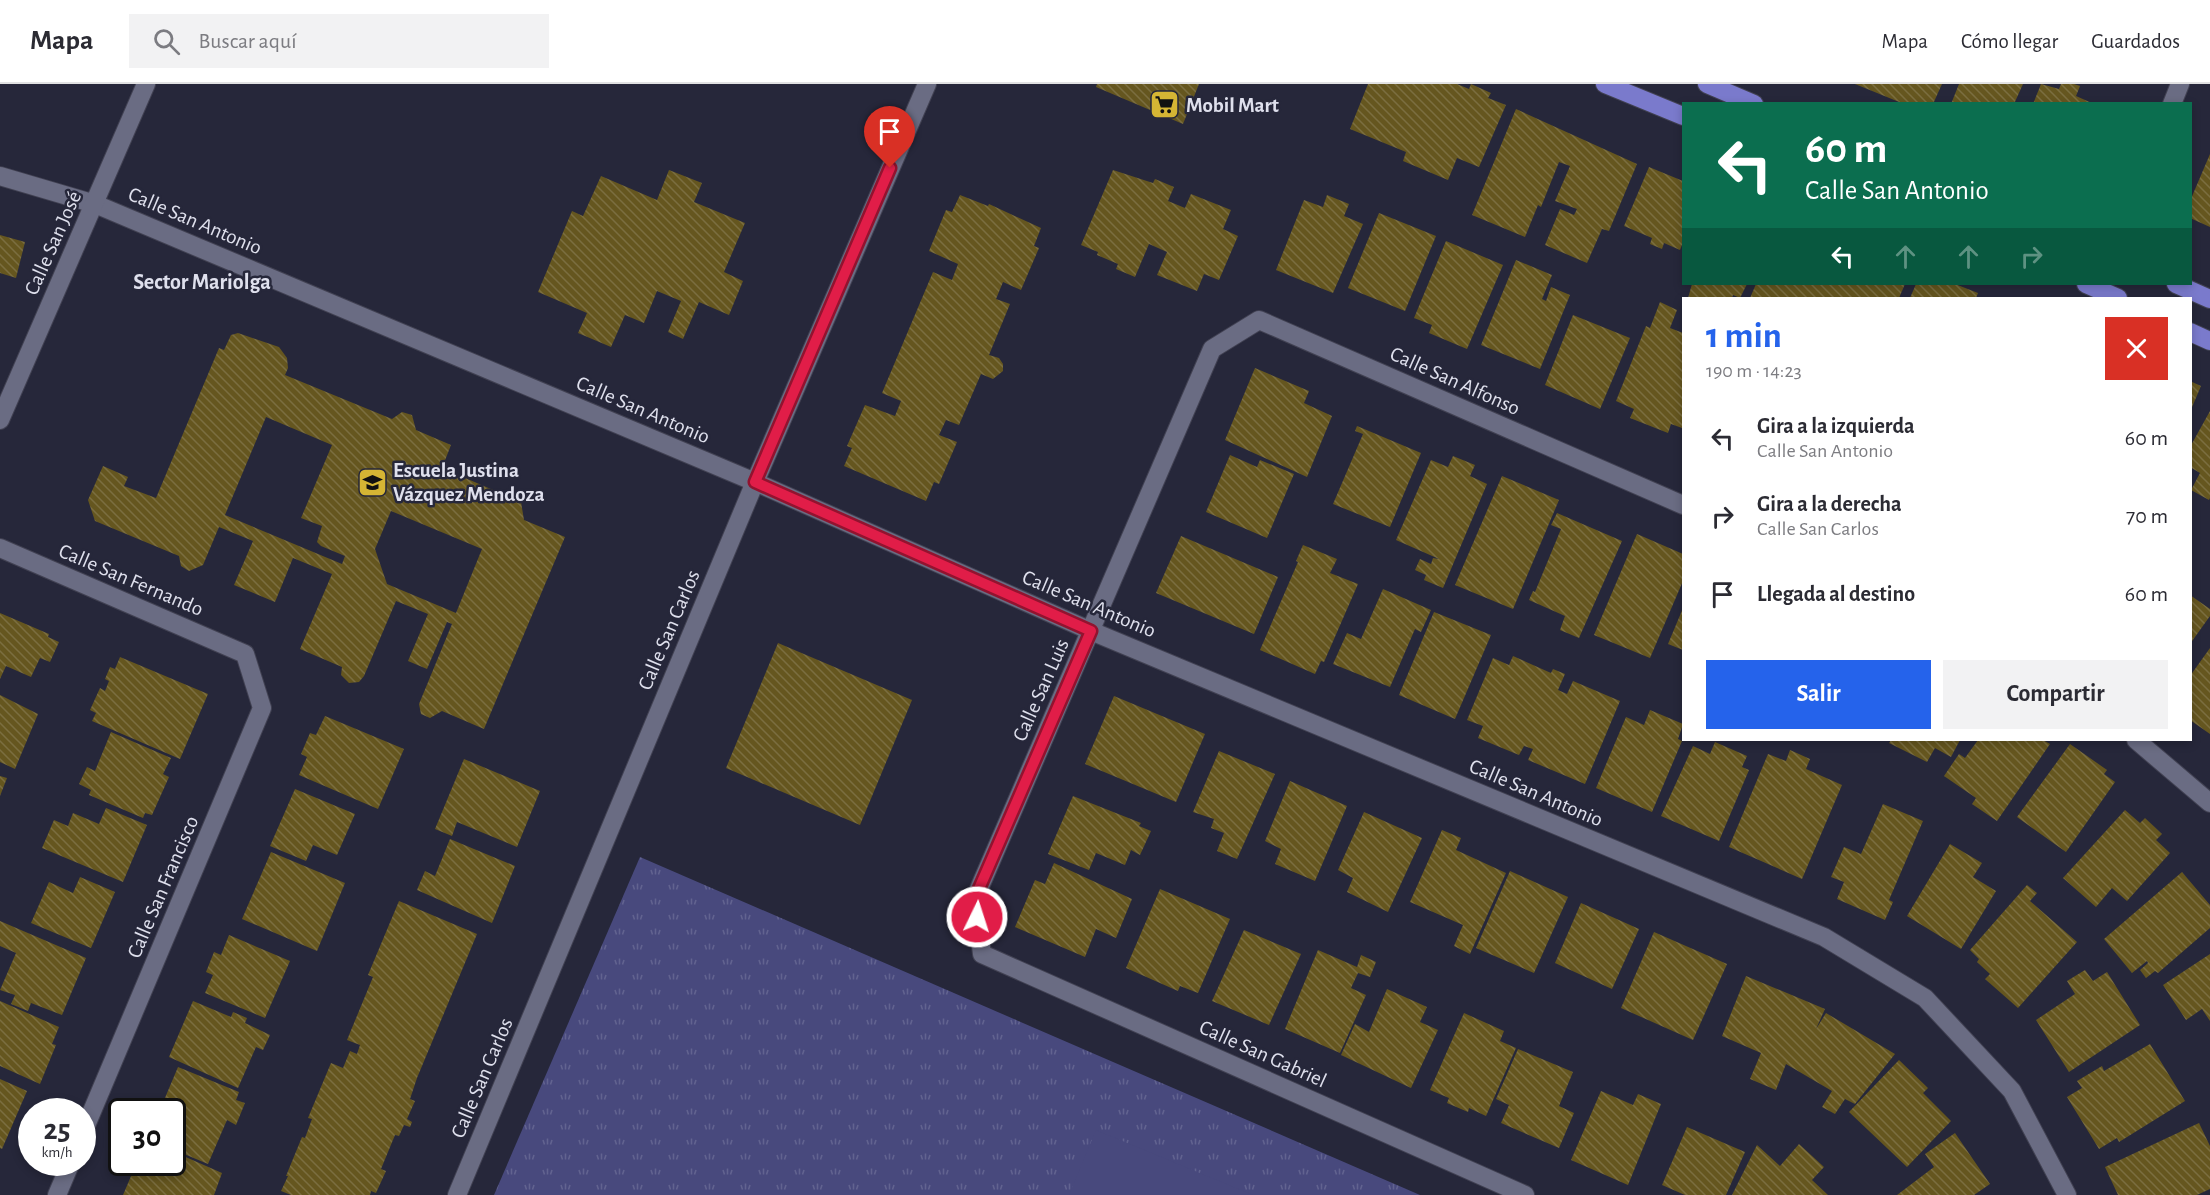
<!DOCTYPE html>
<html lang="es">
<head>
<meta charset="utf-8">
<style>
	:root { --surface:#fff; --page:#f2f2f3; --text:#2b2b33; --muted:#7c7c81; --line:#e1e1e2; --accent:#2563eb }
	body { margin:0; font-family:"Alegreya Sans",sans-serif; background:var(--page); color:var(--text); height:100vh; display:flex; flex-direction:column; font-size:22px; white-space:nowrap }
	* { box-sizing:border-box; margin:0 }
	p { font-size:20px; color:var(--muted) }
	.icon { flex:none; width:33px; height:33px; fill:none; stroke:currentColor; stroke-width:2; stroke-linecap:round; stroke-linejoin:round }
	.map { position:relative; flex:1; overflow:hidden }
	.sheet { position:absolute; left:1682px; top:213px; width:510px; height:444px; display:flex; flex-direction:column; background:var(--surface); border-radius:0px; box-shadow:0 3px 9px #0003 }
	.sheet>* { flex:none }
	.banner { position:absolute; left:1682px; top:18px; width:510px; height:183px; border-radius:0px; box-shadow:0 3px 9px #0003; background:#0b6e4f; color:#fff; overflow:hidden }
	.speed { position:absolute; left:18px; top:1014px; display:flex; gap:12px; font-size:30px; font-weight:700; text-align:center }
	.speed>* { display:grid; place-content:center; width:78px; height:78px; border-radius:50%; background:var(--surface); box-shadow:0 3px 9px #0003; line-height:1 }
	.speed small { font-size:15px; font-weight:400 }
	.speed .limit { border:3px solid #111; border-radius:9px; background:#fff; color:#111 }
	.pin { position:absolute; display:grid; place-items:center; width:51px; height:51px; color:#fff; margin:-62px -26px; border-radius:50% 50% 50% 0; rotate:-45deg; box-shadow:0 0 6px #0007 }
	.pin .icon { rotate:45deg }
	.me { position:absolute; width:66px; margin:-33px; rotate:4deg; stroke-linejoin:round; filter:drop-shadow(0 0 4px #0008) }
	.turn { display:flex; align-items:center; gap:21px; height:126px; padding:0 24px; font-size:27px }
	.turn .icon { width:78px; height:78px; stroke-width:2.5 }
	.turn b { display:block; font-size:42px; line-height:51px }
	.lanes { display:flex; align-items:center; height:57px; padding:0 24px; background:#0003; justify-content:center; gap:30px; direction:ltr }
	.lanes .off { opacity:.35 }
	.round { display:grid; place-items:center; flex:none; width:63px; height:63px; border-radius:0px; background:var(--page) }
	.summary { display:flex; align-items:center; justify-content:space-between; height:102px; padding:0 24px }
	h1 { font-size:36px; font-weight:600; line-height:45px; color:var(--accent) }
	.cta { display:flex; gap:12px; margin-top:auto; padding:12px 24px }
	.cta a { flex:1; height:69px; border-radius:0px; background:var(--accent); color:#fff; font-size:24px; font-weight:600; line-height:69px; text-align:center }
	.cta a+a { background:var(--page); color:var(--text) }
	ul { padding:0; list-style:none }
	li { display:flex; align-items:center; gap:18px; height:78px; padding:0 24px }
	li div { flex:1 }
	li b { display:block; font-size:22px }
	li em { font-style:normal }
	header { display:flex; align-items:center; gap:36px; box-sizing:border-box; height:84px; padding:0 30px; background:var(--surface); border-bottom:2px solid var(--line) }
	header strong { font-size:28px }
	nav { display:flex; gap:33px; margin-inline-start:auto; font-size:21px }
	.search { width:420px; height:54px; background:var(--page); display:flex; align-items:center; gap:15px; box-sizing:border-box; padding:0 21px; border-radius:0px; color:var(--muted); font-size:22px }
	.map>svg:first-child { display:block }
	.grass { fill:url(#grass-tufts) }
	.pitch { fill:#48497d }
	.building { fill:url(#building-back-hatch); fill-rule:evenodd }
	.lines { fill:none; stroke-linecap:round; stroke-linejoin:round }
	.street-casing { stroke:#414152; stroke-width:20 }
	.primary-casing { stroke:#414152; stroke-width:20 }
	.street { stroke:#6a6c83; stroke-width:18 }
	.primary { stroke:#7a7acc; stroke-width:18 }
	.route-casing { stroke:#92132f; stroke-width:15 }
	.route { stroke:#e11d48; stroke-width:10 }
	.labels { text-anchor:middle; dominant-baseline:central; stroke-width:5; stroke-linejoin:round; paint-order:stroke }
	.poi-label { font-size:21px; font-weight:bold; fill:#dfe0ed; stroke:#26273a; text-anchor:start }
	.street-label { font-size:21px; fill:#dfe0ed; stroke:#26273a }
	.neighbourhood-label { font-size:22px; font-weight:bold; fill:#dfe0ed; stroke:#26273a }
</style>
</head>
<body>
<header>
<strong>Mapa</strong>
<div class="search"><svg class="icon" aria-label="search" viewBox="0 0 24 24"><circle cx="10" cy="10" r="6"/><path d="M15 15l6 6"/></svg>Buscar aquí</div>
<nav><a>Mapa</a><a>Cómo llegar</a><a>Guardados</a></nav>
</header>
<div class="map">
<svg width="2210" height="1111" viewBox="0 0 2210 1111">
	<defs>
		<pattern id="grass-tufts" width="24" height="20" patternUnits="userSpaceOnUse" patternTransform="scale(1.5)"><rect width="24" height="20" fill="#48497d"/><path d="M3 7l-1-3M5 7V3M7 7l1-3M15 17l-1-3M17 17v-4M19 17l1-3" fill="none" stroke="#626390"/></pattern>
		<pattern id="building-back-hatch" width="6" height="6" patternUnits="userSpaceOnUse" patternTransform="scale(1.5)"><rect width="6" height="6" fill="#65561f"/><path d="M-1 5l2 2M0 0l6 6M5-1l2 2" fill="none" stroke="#7b6e40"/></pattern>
	</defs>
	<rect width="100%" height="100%" fill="#26273a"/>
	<!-- grass -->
	<path class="grass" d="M640 773 1420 1111H494Z"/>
	<!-- pitch -->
	<path class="pitch" d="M1096 1046 1253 1111H1069Z"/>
	<!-- building -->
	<g class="building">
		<path d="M1097 0H1199L1183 40 1096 3Z"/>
		<path d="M1368 0H1457L1469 5 1471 0 1491 9 1488 14 1506 21 1479 83 1457 74 1448 96 1403 77 1406 68 1350 45Z"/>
		<path d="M1855 0H1942L1933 20H1904Z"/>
		<path d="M1959 0H2023L2014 20H1951Z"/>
		<path d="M2041 0 2059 5 2061 0H2074L2080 2 2076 12 2094 20H2033Z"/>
		<path d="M1516 25 1637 80 1609 147 1602 145 1587 179 1545 161 1560 125 1574 131 1577 125 1555 117 1570 82 1559 78 1541 123 1538 121 1525 153 1472 131Z"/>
		<path d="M2210 70V143L2190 134V117Z"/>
		<path d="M1649 83 1683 97V158L1680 166 1664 159 1662 165 1650 160 1652 154 1624 142Z"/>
		<path d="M669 86 702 99 694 118 745 139 724 188 743 197 729 231 699 218 683 255 668 248 681 217 657 207 644 239 625 231 611 263 578 249 587 229 538 208 572 127 583 132 601 92 657 116Z"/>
		<path d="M1113 86 1153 99 1155 95 1174 103 1168 117 1185 124 1191 110 1231 126 1223 145 1238 152 1219 196 1204 190 1197 207 1157 191 1167 168 1149 160 1135 193 1116 185 1118 180 1097 171 1098 168 1081 161Z"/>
		<path d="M960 111 988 122 989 120 1041 144 1034 162 1039 164 1021 206 1003 198 996 215 1010 220 989 271 999 274 1003 280V287L993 295 981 290 959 341 946 336 939 351 957 358 939 400 934 398 926 417 844 382 852 364 847 362 865 321 895 332 901 317 882 309 933 188 952 196 958 180 929 167 946 126 952 128Z"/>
		<path d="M1327 111 1349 120 1344 132 1363 140 1333 209 1276 186 1304 116 1323 123Z"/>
		<path d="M1379 129 1436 152 1405 227 1348 204Z"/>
		<path d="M0 151 25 158 16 194 0 189Z"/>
		<path d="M1446 157 1503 181 1467 265 1429 249 1432 241 1414 234Z"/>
		<path d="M1516 176 1552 191 1542 215 1546 217 1551 203 1570 211 1540 285 1481 261Z"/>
		<path d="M1692 200H1747L1740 214 1733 211 1732 214H1688Z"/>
		<path d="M1756 200H1905L1899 214H1750Z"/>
		<path d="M1916 200H1955L1978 209 1976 214H1910Z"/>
		<path d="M1660 218 1677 226 1670 244 1683 249V342L1682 344 1671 340 1668 349 1630 334 1634 325 1616 317 1646 242 1650 244Z"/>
		<path d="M1573 231 1630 254 1600 325 1545 301Z"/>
		<path d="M238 249 279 263 287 274 288 284 285 291 392 335 402 328 412 331 416 346 451 361 442 384 521 418 524 436 565 453 484 645 442 627 430 634 421 630 419 620 452 540 447 538 427 585 408 577 428 530 396 517 364 592 359 598 349 599 341 591 342 583 300 565 332 490 293 474 275 518 234 501 253 457 219 443 203 481 189 487 181 482 179 472 95 437 88 416 103 382 128 393 124 402 156 414 219 264 224 266 231 251ZM266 333 332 361 301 434 322 442 317 458 321 462 345 472 342 480 225 431ZM391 427 482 465 456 529 387 500 375 465Z"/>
		<path d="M1255 284 1309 307 1304 319 1332 332 1307 393 1225 356Z"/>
		<path d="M2190 297 2201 302 2190 328Z"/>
		<path d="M2210 327V414L2209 416 2191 406 2200 389 2190 383V363Z"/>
		<path d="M1357 342 1421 369 1390 443 1333 420 1363 350 1355 347Z"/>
		<path d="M1230 371 1257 383 1260 376 1294 390 1267 454 1206 428Z"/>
		<path d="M1453 372 1475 381 1470 392 1487 400 1443 504 1424 496 1426 491 1415 486 1420 475 1431 480 1433 474 1439 475 1396 456 1431 376 1448 383Z"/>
		<path d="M1502 392 1559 416 1513 525 1455 501Z"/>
		<path d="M1557 429 1622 457 1579 554 1560 546 1565 532 1529 516 1533 507 1535 508 1561 445 1551 441Z"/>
		<path d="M1637 450 1683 470V497L1650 574 1594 551Z"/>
		<path d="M1181 452 1278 493 1254 550 1156 509Z"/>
		<path d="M1303 461 1337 475 1330 489 1358 500 1324 578 1321 577 1315 590 1260 566 1298 478 1296 477Z"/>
		<path d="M1383 505 1431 526 1421 548 1415 545 1390 603 1333 580 1347 549 1361 555Z"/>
		<path d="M2190 511 2210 525V532L2190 560Z"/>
		<path d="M1683 524V566L1668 560Z"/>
		<path d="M1434 528 1491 551 1455 635 1399 611Z"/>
		<path d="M0 529 49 550 48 553 59 558 50 578 40 574 31 593 6 582 0 595Z"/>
		<path d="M778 559 912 616 860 741 726 684Z"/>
		<path d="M2210 564V650L2190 636V592Z"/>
		<path d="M1513 572 1551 589 1553 585 1565 590 1558 606 1567 610 1573 597 1620 617 1585 700 1528 676 1533 665 1524 662 1519 671 1478 654 1483 642 1467 636 1493 574 1509 581Z"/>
		<path d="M120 573 208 610 180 675 92 637 96 629 90 626 100 604 105 607 109 597 105 595 110 583 115 585Z"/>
		<path d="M0 611 38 630 15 685 0 678Z"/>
		<path d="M1114 612 1205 650 1176 718 1085 680Z"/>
		<path d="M1650 626 1683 640 1678 655 1682 657 1652 728 1596 704 1626 633 1644 641Z"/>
		<path d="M325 632 404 665 378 725 299 691 307 673 301 670 310 649 316 651Z"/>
		<path d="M111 648 171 674 163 690 169 693 152 731 145 729 143 734 89 711 91 706 79 700 87 683 95 687Z"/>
		<path d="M1891 656H1960L1951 673 1935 664 1927 678 1889 659Z"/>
		<path d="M1978 656H2043L2050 660 1997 737 1972 720 1976 714 1944 692 1959 670 1965 674Z"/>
		<path d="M1715 658 1747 672 1742 683 1749 686 1719 757 1661 732 1693 662 1710 670Z"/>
		<path d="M2070 660 2107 686 2104 690 2115 698 2066 768 2017 733Z"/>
		<path d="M1790 666 1810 675 1806 685 1842 701 1802 795 1729 763 1768 670 1786 677Z"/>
		<path d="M1219 667 1275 690 1237 775 1217 767 1224 749 1211 744 1214 735 1193 728Z"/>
		<path d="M464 675 540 707 517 763 457 738 452 752 435 745Z"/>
		<path d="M0 692 7 694 0 712Z"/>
		<path d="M1290 697 1347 722 1315 797 1275 780 1281 765 1265 757Z"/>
		<path d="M295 705 355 730 337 771 313 761 306 777 270 762Z"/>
		<path d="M1073 712 1141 739 1139 742 1151 747 1140 771 1131 766 1125 781 1096 769 1089 786 1048 770Z"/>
		<path d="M1883 720 1923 737 1889 816 1893 818 1885 836 1837 815 1844 798 1831 793 1844 763 1861 770Z"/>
		<path d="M106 724 147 741 123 798 42 764 54 736 68 742 73 729 99 740Z"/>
		<path d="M2125 726 2140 739 2145 734 2162 750 2156 756 2170 769 2127 817 2112 804 2096 823 2063 794Z"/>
		<path d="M1364 728 1422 754 1388 828 1347 808 1353 794 1338 786Z"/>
		<path d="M1442 746 1461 754 1456 766 1506 789 1470 870 1454 862 1463 841 1410 818Z"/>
		<path d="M450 755 515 782 492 839 417 806 425 787 435 792Z"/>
		<path d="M1950 760 1982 779 1973 793 1996 807 1961 865 1907 832Z"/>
		<path d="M271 768 345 799 317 867 242 835Z"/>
		<path d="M1054 779 1132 815 1116 854 1096 845 1085 873 1015 843 1035 796 1045 800Z"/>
		<path d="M1510 787 1568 813 1534 889 1476 864Z"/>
		<path d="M2182 788 2210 821V844L2158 889 2155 887 2146 894 2140 886 2148 879 2147 877 2132 889 2104 855Z"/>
		<path d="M80 793 115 808 91 864 31 839 49 798 73 809Z"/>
		<path d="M2027 801 2037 809 2030 817 2077 858 2018 924 1985 895 1990 890 1977 878 1979 875 1970 866Z"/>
		<path d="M1160 805 1230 835 1198 909 1180 902 1178 907 1126 884Z"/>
		<path d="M399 817 477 850 417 994 410 1015 415 1017 407 1035 412 1038 410 1043 404 1041 399 1052 395 1051 381 1085 386 1087 376 1109 371 1107 370 1111H291L281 1107 288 1092H286L302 1053 305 1054 312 1035 308 1034 331 979 343 984 350 967 357 970 360 961 347 956 373 893 368 891Z"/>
		<path d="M1581 819 1639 845 1612 905 1555 879Z"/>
		<path d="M0 837 86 874 62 931 31 919 28 927 11 920 15 911 0 906 16 869 0 862Z"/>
		<path d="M1244 846 1301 870 1269 941 1212 917Z"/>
		<path d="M1654 848 1727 880 1693 956 1621 924Z"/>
		<path d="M229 851 290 877 265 934 205 909 213 891 206 888 214 868 221 871Z"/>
		<path d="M1318 866 1357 883 1361 871 1376 878 1370 893 1358 889 1351 904 1366 911 1340 969 1285 945Z"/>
		<path d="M2210 870V937L2202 925 2186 936 2163 901Z"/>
		<path d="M2085 886 2093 897 2107 888 2140 941 2069 988 2036 936 2075 910 2067 897Z"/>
		<path d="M1746 892 1825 925 1816 945 1826 929 1895 970 1855 1020 1845 1015 1835 1030 1822 1023 1832 1007 1786 980 1776 1006 1750 995 1761 969 1722 952Z"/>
		<path d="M1387 905 1427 923 1420 938 1438 946 1411 1004 1341 971 1355 940 1369 948Z"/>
		<path d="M0 917 59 943 52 960 56 961 40 1000 0 982Z"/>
		<path d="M193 917 231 933 233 928 247 934 245 939 270 951 263 966 256 963 238 1004 169 973Z"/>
		<path d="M1464 929 1504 947 1500 957 1516 964 1486 1032 1469 1024 1468 1028 1447 1019 1449 1014 1430 1006Z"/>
		<path d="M2150 960 2185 1017 2119 1058 2117 1054 2099 1065 2067 1013 2082 1004 2077 997 2102 982 2104 987Z"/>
		<path d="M1518 965 1573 988 1559 1022 1574 1029 1559 1064 1501 1039 1509 1021 1496 1015Z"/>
		<path d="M1899 976 1928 1004 1923 1009 1951 1037 1907 1083 1849 1028Z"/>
		<path d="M178 983 239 1008 236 1016 245 1019 236 1041 227 1036 208 1080 172 1065V1028H159Z"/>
		<path d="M0 995 27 1007 2 1065 0 1064Z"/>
		<path d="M1601 1007 1633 1021 1638 1010 1661 1020 1628 1101 1571 1076Z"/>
		<path d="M2199 1039 2210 1062V1105L2197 1111H2118L2105 1083Z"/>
		<path d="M1687 1043 1745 1068 1726 1111H1685L1662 1101Z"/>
		<path d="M1955 1049 1990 1100 1974 1111H1897L1934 1083 1925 1070Z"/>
		<path d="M1799 1060 1824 1083 1812 1096 1828 1111H1732L1757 1061 1780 1082Z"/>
		<path d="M172 1067 222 1089 214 1111H123L137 1078H172Z"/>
	</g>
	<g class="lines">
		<defs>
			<g id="street">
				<path d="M2172 20 2180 0"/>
				<path d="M0 92 95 120 755 398 1091 547 1824 853 1925 914 2012 1007 2067 1111"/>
				<path d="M0 336 146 0"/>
				<path d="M0 464 245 570 262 624 82 1051"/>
				<path d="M2136 656 2210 719"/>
				<path d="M57 1111 71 1078"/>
				<path d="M457 1111 755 398 927 0"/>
				<path d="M1525 1111 982 870 975 814 1212 265 1259 236 1683 421"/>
			</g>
			<g id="primary">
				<path d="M1605 0 1683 32"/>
				<path d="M1707 0 1754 20"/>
				<path d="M2086 200 2118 214"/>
				<path d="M2176 200 2210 215"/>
				<path d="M2190 248 2210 257"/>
			</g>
		</defs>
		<!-- street casing -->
		<use href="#street" class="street-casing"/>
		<!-- primary casing -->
		<use href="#primary" class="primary-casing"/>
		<!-- street -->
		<use href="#street" class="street"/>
		<!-- primary -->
		<use href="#primary" class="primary"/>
	</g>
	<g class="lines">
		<defs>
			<path id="route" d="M890 84 755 398 1091 547 975 814 977 833"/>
		</defs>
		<!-- route casing -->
		<use href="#route" class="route-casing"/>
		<!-- route -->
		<use href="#route" class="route"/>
	</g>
	<!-- icons -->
	<defs>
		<symbol id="supermarket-square" viewBox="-11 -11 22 22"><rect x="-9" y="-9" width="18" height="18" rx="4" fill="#d5b534" stroke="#26273a"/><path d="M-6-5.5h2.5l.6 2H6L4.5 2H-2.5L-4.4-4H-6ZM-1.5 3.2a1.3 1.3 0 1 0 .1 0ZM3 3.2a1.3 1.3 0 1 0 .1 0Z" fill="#111"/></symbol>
		<symbol id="school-square" viewBox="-11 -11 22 22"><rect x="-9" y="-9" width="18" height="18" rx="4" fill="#d5b534" stroke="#26273a"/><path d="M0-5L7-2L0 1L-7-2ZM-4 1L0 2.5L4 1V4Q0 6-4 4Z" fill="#111"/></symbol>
	</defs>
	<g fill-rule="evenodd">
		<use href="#supermarket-square" x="1148" y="4" width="33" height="33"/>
		<use href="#school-square" x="356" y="382" width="33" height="33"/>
	</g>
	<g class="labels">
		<!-- poi labels -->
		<g class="poi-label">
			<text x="1186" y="21">Mobil Mart</text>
			<text x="393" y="386">Escuela Justina<tspan x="393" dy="24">Vázquez Mendoza</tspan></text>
		</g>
		<!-- street labels -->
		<g class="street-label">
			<text transform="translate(195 137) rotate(23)">Calle San Antonio</text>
			<text transform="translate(53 159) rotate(-66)">Calle San José</text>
			<text transform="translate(1455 297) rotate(24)">Calle San Alfonso</text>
			<text transform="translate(643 326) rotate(23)">Calle San Antonio</text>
			<text transform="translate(131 496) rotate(23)">Calle San Fernando</text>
			<text transform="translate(1089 520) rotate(23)">Calle San Antonio</text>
			<text transform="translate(669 546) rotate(-67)">Calle San Carlos</text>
			<text transform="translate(1041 606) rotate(-66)">Calle San Luis</text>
			<text transform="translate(1536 709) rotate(23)">Calle San Antonio</text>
			<text transform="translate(163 803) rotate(-67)">Calle San Francisco</text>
			<text transform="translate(1263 970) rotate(24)">Calle San Gabriel</text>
			<text transform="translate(482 994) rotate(-67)">Calle San Carlos</text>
		</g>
		<!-- neighbourhood labels -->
		<g class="neighbourhood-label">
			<text x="202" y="198">Sector Mariolga</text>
		</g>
	</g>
</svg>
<div class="speed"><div>25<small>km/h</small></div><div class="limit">30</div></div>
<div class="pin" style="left:890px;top:84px;background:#d93025"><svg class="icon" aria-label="arrive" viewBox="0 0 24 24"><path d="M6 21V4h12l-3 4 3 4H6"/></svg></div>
<svg class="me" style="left:977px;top:833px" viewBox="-20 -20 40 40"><circle r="17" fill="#e11d48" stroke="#fff" stroke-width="3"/><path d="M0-11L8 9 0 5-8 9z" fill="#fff"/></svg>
<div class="banner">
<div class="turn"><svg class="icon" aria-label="left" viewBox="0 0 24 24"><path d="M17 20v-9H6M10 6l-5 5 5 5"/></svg><div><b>60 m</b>Calle San Antonio</div></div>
<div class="lanes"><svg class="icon" aria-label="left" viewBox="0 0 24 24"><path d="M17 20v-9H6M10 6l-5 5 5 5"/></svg><svg class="icon off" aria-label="ahead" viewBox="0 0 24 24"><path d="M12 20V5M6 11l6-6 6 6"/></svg><svg class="icon off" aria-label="ahead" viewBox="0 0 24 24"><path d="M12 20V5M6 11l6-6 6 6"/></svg><svg class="icon off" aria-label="right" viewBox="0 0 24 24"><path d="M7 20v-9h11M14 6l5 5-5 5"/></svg></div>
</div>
<section class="sheet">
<div class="summary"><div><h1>1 min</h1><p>190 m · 14:23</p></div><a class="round" style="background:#d93025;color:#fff"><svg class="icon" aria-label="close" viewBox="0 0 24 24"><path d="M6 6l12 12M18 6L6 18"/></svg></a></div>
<ul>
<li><svg class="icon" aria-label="left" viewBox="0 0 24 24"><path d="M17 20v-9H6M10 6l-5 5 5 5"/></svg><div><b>Gira a la izquierda</b><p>Calle San Antonio</p></div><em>60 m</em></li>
<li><svg class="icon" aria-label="right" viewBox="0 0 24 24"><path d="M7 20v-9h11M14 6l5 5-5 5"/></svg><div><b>Gira a la derecha</b><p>Calle San Carlos</p></div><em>70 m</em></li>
<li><svg class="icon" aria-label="arrive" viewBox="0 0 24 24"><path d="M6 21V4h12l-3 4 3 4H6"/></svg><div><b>Llegada al destino</b></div><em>60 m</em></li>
</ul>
<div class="cta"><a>Salir</a><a>Compartir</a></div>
</section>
</div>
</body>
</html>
